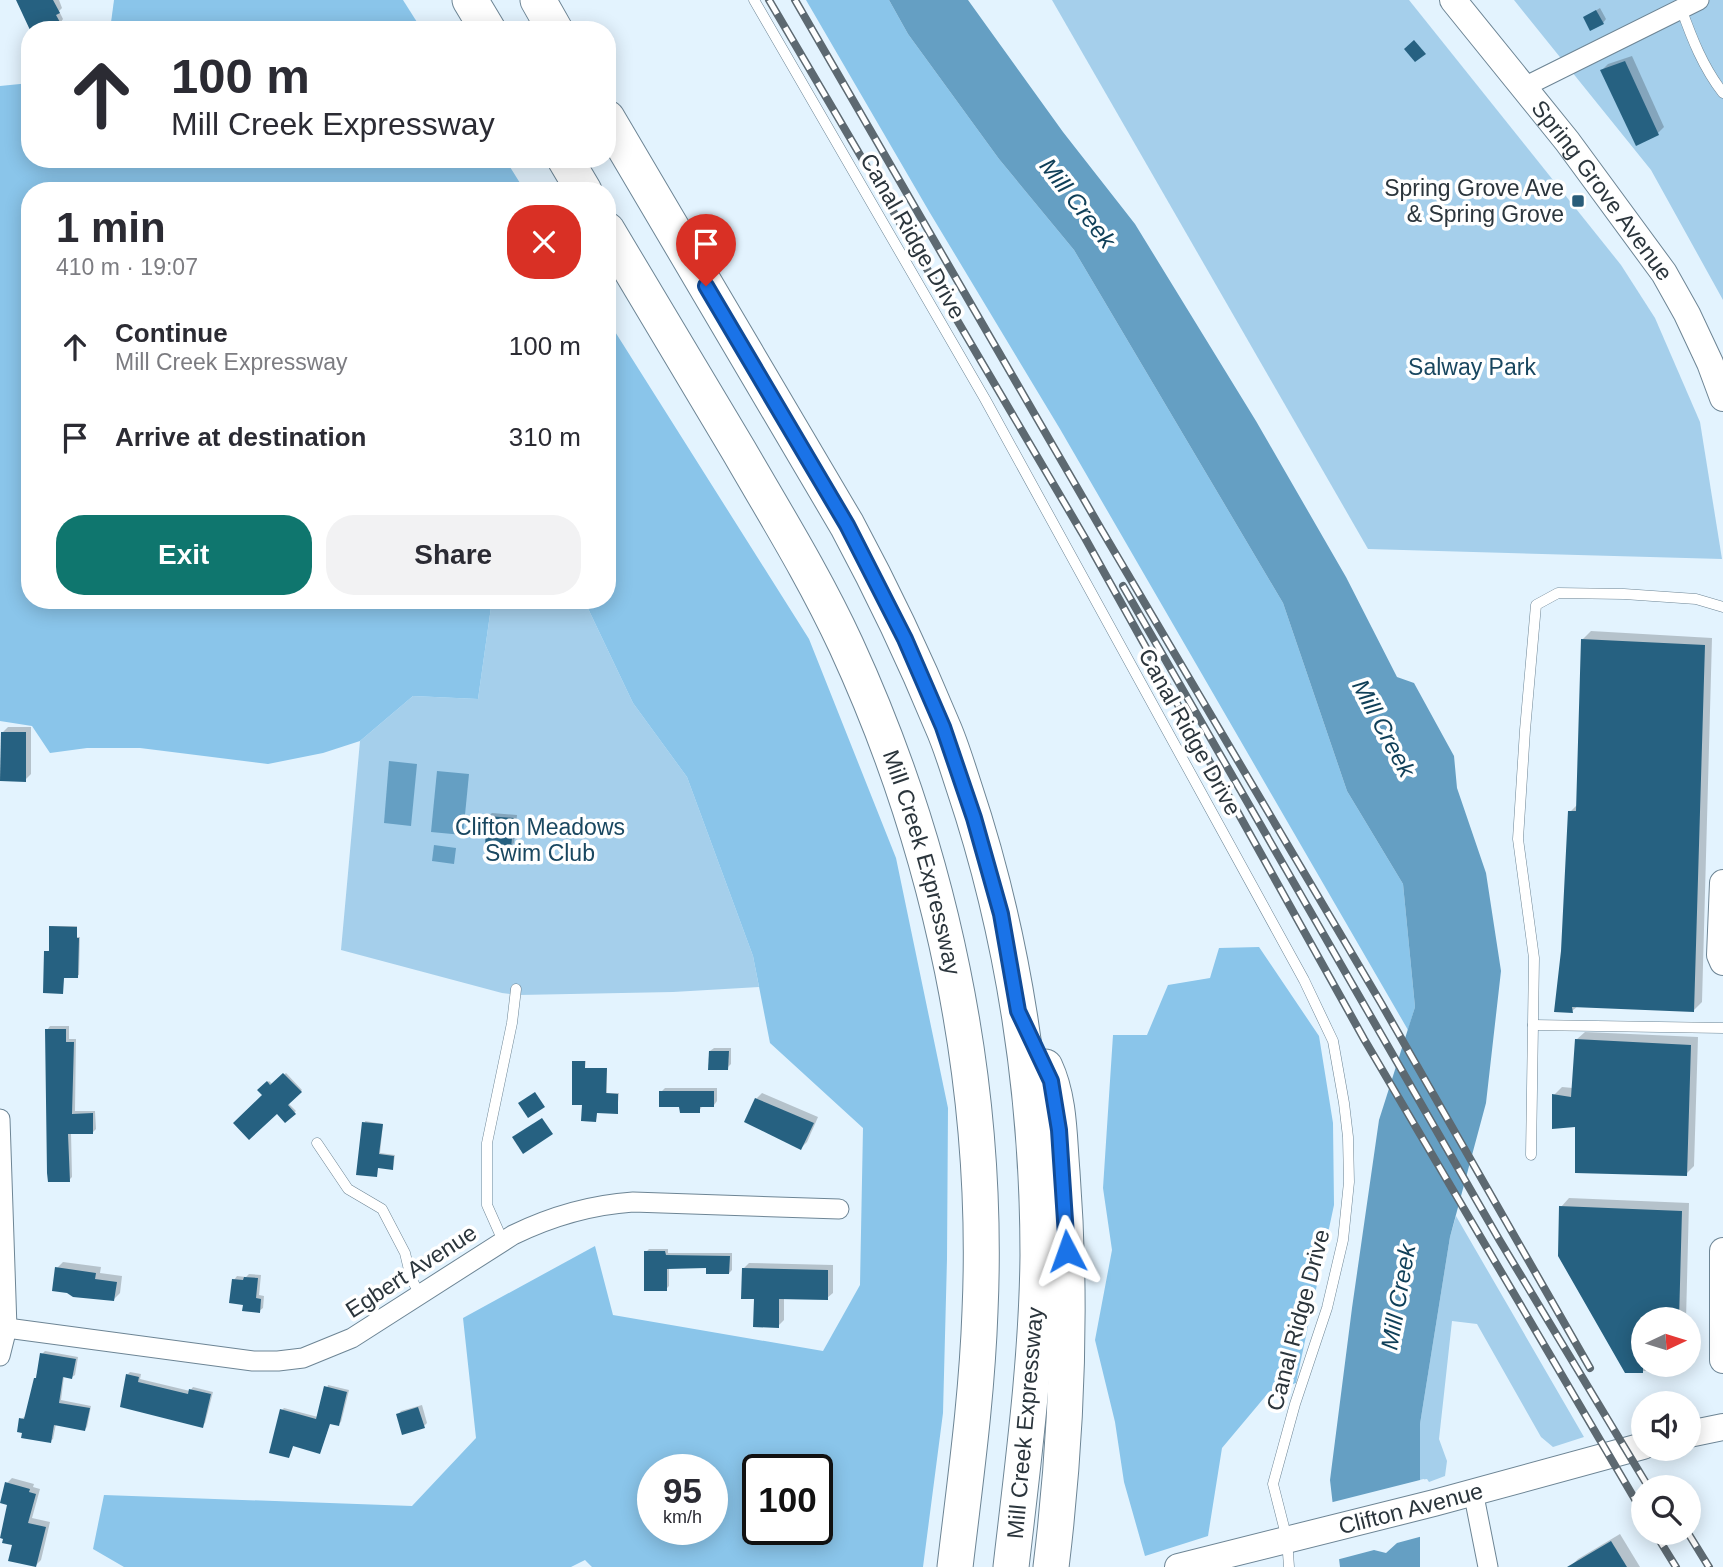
<!DOCTYPE html>
<html lang="en">
<head>
<meta charset="utf-8">
<style>
	:root { --surface:#fff; --page:#f2f2f3; --text:#2b2b33; --muted:#7c7c81; --accent:#0f766e }
	body { margin:0; font-family:Arial,sans-serif; background:var(--page); color:var(--text); height:100vh; display:flex; flex-direction:column; font-size:26px; white-space:nowrap }
	* { box-sizing:border-box; margin:0 }
	p { font-size:23px; color:var(--muted) }
	.icon { flex:none; width:38px; height:38px; fill:none; stroke:currentColor; stroke-width:2; stroke-linecap:round; stroke-linejoin:round }
	.map { position:relative; flex:1; overflow:hidden }
	.drawer { position:absolute; left:21px; top:182px; width:595px; height:427px; display:flex; flex-direction:column; background:var(--surface); border-radius:28px; box-shadow:0 4px 18px #0003 }
	.drawer>* { flex:none }
	.guide { position:absolute; left:21px; top:21px; width:595px; height:147px; border-radius:28px; box-shadow:0 4px 18px #0003; background:#fff; color:var(--text); overflow:hidden }
	.needle { width:46px; rotate:86deg }
	.buttons { position:absolute; left:1631px; top:1307px; display:grid; gap:14px }
	.buttons a { display:grid; place-items:center; width:70px; height:70px; border-radius:50%; background:var(--surface); box-shadow:0 4px 18px #0003; font-size:35px }
	.speed { position:absolute; left:637px; top:1454px; display:flex; gap:14px; font-size:35px; font-weight:700; text-align:center }
	.speed>* { display:grid; place-content:center; width:91px; height:91px; border-radius:50%; background:var(--surface); box-shadow:0 4px 18px #0003; line-height:1 }
	.speed small { font-size:18px; font-weight:400 }
	.speed .limit { border:4px solid #111; border-radius:10px; background:#fff; color:#111 }
	.pin { position:absolute; display:grid; place-items:center; width:60px; height:60px; color:#fff; margin:-72px -30px; border-radius:50% 50% 50% 0; rotate:-45deg; box-shadow:0 0 7px #0007 }
	.pin .icon { rotate:45deg }
	.me { position:absolute; width:77px; margin:-38px; rotate:356deg; stroke-linejoin:round; filter:drop-shadow(0 0 5px #0008) }
	.turn { display:flex; align-items:center; gap:24px; height:147px; padding:0 35px; font-size:32px }
	.turn .icon { width:91px; height:91px; stroke-width:2.5 }
	.turn b { display:block; font-size:49px; line-height:60px }
	.round { display:grid; place-items:center; flex:none; width:74px; height:74px; border-radius:28px; background:var(--page) }
	.head { display:flex; align-items:center; justify-content:space-between; height:119px; padding:0 35px }
	h1 { font-size:42px; font-weight:700; line-height:52px }
	.button { display:flex; gap:14px; margin-top:auto; padding:14px 35px }
	.button a { flex:1; height:80px; border-radius:28px; background:var(--accent); color:#fff; font-size:28px; font-weight:700; line-height:80px; text-align:center }
	.button a+a { background:var(--page); color:var(--text) }
	ul { padding:0; list-style:none }
	li { display:flex; align-items:center; gap:21px; height:91px; padding:0 35px }
	li div { flex:1 }
	li b { display:block; font-size:26px }
	li em { font-style:normal }
	.map>svg:first-child { display:block }
	.green { fill:#a5cfeb }
	.forest { fill:#8ac5ea; fill-rule:evenodd }
	.water { fill:#659fc3 }
	.pier { fill:#e3f3fe }
	.shadow { fill:#0003 }
	.building { fill:#266181 }
	.lines { fill:none; stroke-linecap:round; stroke-linejoin:round }
	.service-casing { stroke:#6d8595; stroke-width:11 }
	.minor-casing { stroke:#6d8595; stroke-width:21 }
	.secondary-casing { stroke:#6d8595; stroke-width:28 }
	.motorway-casing { stroke:#6d8595; stroke-width:37 }
	.service { stroke:#fff; stroke-width:10 }
	.minor { stroke:#fff; stroke-width:19 }
	.secondary { stroke:#fff; stroke-width:26 }
	.motorway { stroke:#fff; stroke-width:35 }
	.rail-casing { stroke:#5d6971; stroke-width:8 }
	.rail { stroke:#fff; stroke-width:5; stroke-dasharray:16; stroke-linecap:butt }
	.route-casing { stroke:#114b97; stroke-width:18 }
	.route { stroke:#1a73e8; stroke-width:12 }
	.poi-dot { fill:#295c79; stroke:#fff; stroke-width:2.5 }
	.labels { text-anchor:middle; dominant-baseline:central; stroke-width:7; stroke-linejoin:round; paint-order:stroke }
	.poi-label { font-size:23px; fill:#2b353c; stroke:#fff; text-anchor:end }
	.street-label { font-size:23px; fill:#2b353c; stroke:#fff }
	.park-label { font-size:23px; fill:#194760; stroke:#fff }
	.water-label { font-size:24px; font-style:italic; fill:#0f3f58; stroke:#fff }
</style>
</head>
<body>
<div class="map">
<svg width="1723" height="1567" viewBox="0 0 1723 1567">
	<rect width="100%" height="100%" fill="#e3f3fe"/>
	<!-- green -->
	<g class="green">
		<path d="M1052 0H1409L1621 265 1655 318 1700 422 1722 559 1368 549Z"/>
		<path d="M1514 0H1723V300L1651 170Z"/>
		<path d="M492 600H584L633 703 687 777 753 956 759 987 673 992 519 995 502 993 341 950 360 741 413 696 478 699Z"/>
		<path d="M1456 1216 1584 1437 1553 1447 1541 1437 1477 1324 1452 1321 1439 1439 1447 1461 1445 1476 1429 1482 1427 1479 1420 1480V1424L1450 1237Z"/>
	</g>
	<!-- forest -->
	<g class="forest">
		<path d="M114 0H403L422 30H110Z"/>
		<path d="M806 0H889L908 34 999 159 1074 250 1283 603 1347 791 1403 884 1415 1007 1408 1030 1060 429 930 213Z"/>
		<path d="M30 83V159H505L525 191H30V600H492L478 699 413 696 360 741 323 753 268 764 140 748H87L50 753 32 726 0 721V86Z"/>
		<path d="M607 319 809 639 896 858 948 1108 947 1259 943 1413 923 1567H592L585 1560 571 1567H124L93 1549 104 1495 412 1506 476 1438 463 1318 595 1246 613 1315 823 1351 860 1285 863 1128 770 1043 753 956 687 777 633 703 584 600H607ZM712 1470V1530H653V1470ZM817 1470V1530H758V1470Z"/>
		<path d="M1259 947 1319 1036 1333 1123 1334 1205 1296 1383 1269 1392 1222 1448 1208 1536 1145 1556 1124 1482 1115 1422 1095 1340 1112 1250 1103 1188 1113 1035H1147L1168 985 1210 978 1219 948Z"/>
	</g>
	<!-- water -->
	<g class="water">
		<path d="M889 0H968L1063 132 1135 224 1256 421 1346 577 1397 677 1414 683 1454 756 1457 788 1486 873 1501 971 1486 1103 1450 1237 1420 1424V1567H1340L1330 1480 1352 1308 1379 1120 1415 1007 1403 884 1347 791 1283 603 1074 250 999 159 908 34Z"/>
		<path d="M389 761 417 764 411 826 384 823Z"/>
		<path d="M437 771 469 774 463 835 431 832Z"/>
		<path d="M434 845 456 848 454 864 432 861Z"/>
	</g>
	<!-- pier -->
	<path class="pier" d="M1424 1479 1423 1536 1397 1543 1386 1553 1374 1550 1336 1560 1329 1503Z"/>
	<!-- shadow -->
	<g class="shadow">
		<path d="M18 0H59L62 8 59 11 63 19 61 22 64 28 34 30Z"/>
		<path d="M1600 8 1606 19 1603 23 1585 17Z"/>
		<path d="M1632 56 1664 127 1658 133 1602 70 1608 64Z"/>
		<path d="M1591 631 1712 638 1702 1002 1694 1010 1578 1006 1572 1011 1563 951 1570 812 1578 804 1583 639Z"/>
		<path d="M8 727H31V774L25 780H0L2 733Z"/>
		<path d="M492 813 517 815 514 843 511 846 488 816Z"/>
		<path d="M52 926H77V937H80L79 975 64 976 62 992 45 952 51 950Z"/>
		<path d="M50 1026H69V1039H76L75 1111H95L96 1129 93 1132H71L72 1177 69 1180 47 1030Z"/>
		<path d="M1585 1032 1698 1037 1694 1166 1686 1174 1577 1125 1554 1095 1562 1087 1573 1088 1576 1040Z"/>
		<path d="M714 1048H731V1064L727 1068 710 1051Z"/>
		<path d="M575 1061H586L585 1068H607V1093H619L617 1112 597 1111 596 1120 584 1103Z"/>
		<path d="M286 1073 302 1090 288 1103 296 1111 285 1121 259 1090 269 1081 273 1085Z"/>
		<path d="M665 1088H717V1101L714 1105H703L699 1111 681 1106 661 1092Z"/>
		<path d="M762 1093 818 1117 807 1142 801 1148 756 1099Z"/>
		<path d="M365 1121 383 1124 380 1153 395 1155 393 1167H378L376 1175Z"/>
		<path d="M1569 1198 1689 1203 1686 1320H1643V1365H1683L1677 1371H1626L1561 1207Z"/>
		<path d="M649 1249H668V1253H732V1270L729 1273 707 1267H669V1286L666 1289 646 1252Z"/>
		<path d="M63 1262 101 1267 100 1273 122 1276 120 1293 114 1299 57 1268Z"/>
		<path d="M749 1263 833 1265V1293L827 1298H784V1320L778 1326 756 1297 743 1269Z"/>
		<path d="M249 1274 261 1275 259 1295 264 1296 263 1308 259 1311 245 1303 234 1280 237 1276 246 1277Z"/>
		<path d="M45 1351 78 1357 75 1375 72 1377 64 1376 61 1400 91 1406 87 1427 85 1429 56 1424 53 1439 50 1441 21 1419 26 1416 42 1354Z"/>
		<path d="M130 1372 141 1374 140 1379 190 1391 193 1387 213 1392 205 1423 202 1426 122 1405 127 1375Z"/>
		<path d="M328 1385 349 1390 341 1422 338 1424 330 1422 320 1452 294 1444 289 1456 282 1410 284 1408 318 1417Z"/>
		<path d="M422 1405 427 1423 424 1426 398 1415 401 1411Z"/>
		<path d="M12 1478 34 1484 33 1487 40 1489 32 1518 50 1522 41 1560 36 1565 14 1544 7 1483Z"/>
		<path d="M1620 1534 1640 1567H1570L1578 1559Z"/>
	</g>
	<!-- building -->
	<g class="building">
		<path d="M16 0H53L60 13 56 15 61 24 57 26 60 30H30Z"/>
		<path d="M1596 10 1604 24 1590 31 1583 17Z"/>
		<path d="M1414 40 1426 54 1415 62 1404 49Z"/>
		<path d="M1625 61 1659 135 1636 146 1600 70Z"/>
		<path d="M1581 639 1705 645 1694 1012 1572 1007 1573 1013 1554 1012 1561 951 1568 811H1576Z"/>
		<path d="M1 732H26V782L0 781Z"/>
		<path d="M487 816 514 818 511 848 485 846Z"/>
		<path d="M49 926 77 927V938H79L78 978H64L63 994 43 993 44 951H49Z"/>
		<path d="M45 1029H66V1042H74L72 1114 93 1113V1134H68L70 1182H48L47 1173Z"/>
		<path d="M1575 1039 1691 1045 1687 1176 1575 1173V1127L1552 1129V1094L1571 1097Z"/>
		<path d="M709 1051H729L728 1070H708Z"/>
		<path d="M572 1061H585V1068H607L606 1093 618 1094V1114L597 1113 596 1122 581 1121 582 1105H572Z"/>
		<path d="M283 1073 302 1092 288 1105 296 1114 285 1123 277 1114 249 1140 233 1123 262 1095 257 1090 267 1081 270 1085Z"/>
		<path d="M659 1091H714V1107H700V1113H680L679 1107H659Z"/>
		<path d="M535 1092 545 1107 528 1118 518 1103Z"/>
		<path d="M755 1098 814 1123 801 1150 744 1122Z"/>
		<path d="M542 1118 553 1134 523 1154 512 1137Z"/>
		<path d="M362 1122 383 1124 379 1154 394 1156 393 1170 378 1168 377 1177 356 1175Z"/>
		<path d="M1559 1206 1682 1211 1679 1320H1643V1373H1625L1558 1256Z"/>
		<path d="M644 1251H665L666 1255 730 1256 729 1274H706V1268L667 1269V1291H644Z"/>
		<path d="M55 1267 96 1273 95 1279 117 1282 114 1301 73 1297 67 1293 52 1291Z"/>
		<path d="M742 1268 828 1270V1300L779 1299V1328L753 1327 754 1299H741Z"/>
		<path d="M244 1277 258 1278 256 1298 261 1299 260 1313 242 1311 243 1305 229 1303 232 1279 243 1280Z"/>
		<path d="M40 1353 76 1359 72 1379 63 1377 59 1403 90 1408 85 1431 54 1425 51 1443 21 1438 22 1433 17 1432 19 1418 24 1419 34 1378H36Z"/>
		<path d="M126 1374 139 1377 138 1382 188 1394 189 1389 211 1394 203 1428 120 1407Z"/>
		<path d="M324 1386 347 1392 339 1426 330 1424 320 1454 293 1446 289 1458 269 1453 280 1409 316 1419Z"/>
		<path d="M418 1407 425 1428 402 1435 396 1414Z"/>
		<path d="M5 1482 30 1489 29 1492 36 1494 28 1523 46 1527 36 1567 8 1561 12 1545 2 1543 3 1539 0 1538 7 1505 0 1503Z"/>
		<path d="M1611 1541 1627 1567H1567Z"/>
	</g>
	<g class="lines">
		<defs>
			<g id="service">
				<path d="M754 0 985 399 1304 980 1333 1041 1344 1103 1348 1137 1349 1182 1343 1240 1327 1308 1295 1404 1273 1484 1287 1539 1289 1567"/>
				<path d="M1681 8C1692 39 1703 67 1723 93"/>
				<path d="M1533 1025 1723 1028"/>
				<path d="M317 1143 348 1189 382 1209 405 1253 411 1278 420 1295"/>
				<path d="M1531 1155 1534 958 1518 839 1525 730 1536 605 1558 593 1624 594 1696 599 1723 607"/>
				<path d="M503 1241 487 1205V1143L512 1023 516 989"/>
			</g>
			<g id="minor">
				<path d="M1524 87 1699 0"/>
				<path d="M0 1119 7 1328 0 1356"/>
				<path d="M7 1328 253 1361H278L303 1358 352 1338 513 1235C552 1216 589 1205 633 1202L839 1209"/>
				<path d="M1473 1491 1488 1567"/>
			</g>
			<g id="secondary">
				<path id="s1" d="M1453 0 1567 141 1664 273 1687 314 1710 363 1723 398"/>
				<path d="M1723 883 1720 955 1723 962"/>
				<path d="M1723 1251V1360"/>
				<path d="M1689 1434 1723 1427"/>
				<path id="s2" d="M1178 1567 1434 1503 1643 1446"/>
			</g>
			<g id="motorway">
				<path d="M470 0 488 30"/>
				<path d="M538 0 555 30"/>
				<path d="M607 118 847 525C882 590 914 657 942 725 951 745 957 766 964 787 1014 936 1038 1097 1038 1255 1037 1359 1023 1463 1011 1567"/>
				<path d="M565 159 584 191"/>
				<path id="s3" d="M607 230C651 304 695 378 739 451 776 515 815 578 846 645 941 851 990 1084 980 1311 977 1397 965 1482 955 1567"/>
				<path d="M1045 1067C1060 1099 1059 1138 1062 1172 1072 1304 1067 1436 1051 1567"/>
			</g>
		</defs>
		<!-- service casing -->
		<use href="#service" class="service-casing"/>
		<!-- minor casing -->
		<use href="#minor" class="minor-casing"/>
		<!-- secondary casing -->
		<use href="#secondary" class="secondary-casing"/>
		<!-- motorway casing -->
		<use href="#motorway" class="motorway-casing"/>
		<!-- service -->
		<use href="#service" class="service"/>
		<!-- minor -->
		<use href="#minor" class="minor"/>
		<!-- secondary -->
		<use href="#secondary" class="secondary"/>
		<!-- motorway -->
		<use href="#motorway" class="motorway"/>
		<defs>
			<g id="rail">
				<path d="M769 0 1085 538 1364 1039 1643 1513"/>
				<path d="M795 0 1101 529 1381 1003 1590 1368"/>
				<path d="M1123 586 1500 1241 1649 1488"/>
				<path d="M1655 1533 1676 1567"/>
				<path d="M1688 1533 1709 1567"/>
			</g>
		</defs>
		<!-- rail casing -->
		<use href="#rail" class="rail-casing"/>
		<!-- rail -->
		<use href="#rail" class="rail"/>
	</g>
	<g class="lines">
		<defs>
			<path id="route" d="M706 286 847 525 905 639 943 727 974 818 1001 914 1018 1011 1051 1081 1059 1130 1067 1251"/>
		</defs>
		<!-- route casing -->
		<use href="#route" class="route-casing"/>
		<!-- route -->
		<use href="#route" class="route"/>
	</g>
	<!-- markers -->
	<rect class="poi-dot" x="1571" y="194" width="14" height="14" rx="3.5"/>
	<g class="labels">
		<!-- poi labels -->
		<g class="poi-label">
			<text x="1564" y="188">Spring Grove Ave<tspan x="1564" dy="26">&amp; Spring Grove</tspan></text>
		</g>
		<!-- street labels -->
		<g class="street-label">
			<text stroke="none"><textPath href="#s1" startOffset="242">Spring Grove Avenue</textPath></text>
			<text transform="translate(913 236) rotate(60)">Canal Ridge Drive</text>
			<text transform="translate(1190 732) rotate(61)">Canal Ridge Drive</text>
			<text stroke="none"><textPath href="#s3" startOffset="710">Mill Creek Expressway</textPath></text>
			<text transform="translate(411 1271) rotate(-33)">Egbert Avenue</text>
			<text transform="translate(1298 1320) rotate(-75)">Canal Ridge Drive</text>
			<text transform="translate(1025 1423) rotate(-85)">Mill Creek Expressway</text>
			<text stroke="none"><textPath href="#s2" startOffset="240">Clifton Avenue</textPath></text>
		</g>
		<!-- park labels -->
		<g class="park-label">
			<text x="1472" y="367">Salway Park</text>
			<text x="540" y="827">Clifton Meadows<tspan x="540" dy="26">Swim Club</tspan></text>
		</g>
		<!-- water labels -->
		<g class="water-label">
			<text transform="translate(1078 203) rotate(52)">Mill Creek</text>
			<text transform="translate(1384 728) rotate(62)">Mill Creek</text>
			<text transform="translate(1398 1297) rotate(-80)">Mill Creek</text>
		</g>
	</g>
</svg>
<div class="buttons">
<a><svg class="needle" viewBox="-14 -14 28 28"><path d="M0-13l5 13h-10z" fill="#e53935"/><path d="M0 13l5-13h-10z" fill="#7c7c81"/></svg></a>
<a><svg class="icon" aria-label="sound" viewBox="0 0 24 24"><path d="M4 9h4l5-4v14l-5-4H4zM17 9q2 3 0 6"/></svg></a>
<a><svg class="icon" aria-label="search" viewBox="0 0 24 24"><circle cx="10" cy="10" r="6"/><path d="M15 15l6 6"/></svg></a>
</div>
<div class="speed"><div>95<small>km/h</small></div><div class="limit">100</div></div>
<div class="pin" style="left:706px;top:286px;background:#d93025"><svg class="icon" aria-label="arrive" viewBox="0 0 24 24"><path d="M6 21V4h12l-3 4 3 4H6"/></svg></div>
<svg class="me" style="left:1067px;top:1251px" viewBox="-20 -20 40 40"><path d="M0-17L14 15 0 8-14 15z" fill="#1a73e8" stroke="#fff" stroke-width="4"/></svg>
<div class="guide">
<div class="turn"><svg class="icon" aria-label="ahead" viewBox="0 0 24 24"><path d="M12 20V5M6 11l6-6 6 6"/></svg><div><b>100 m</b>Mill Creek Expressway</div></div>
</div>
<section class="drawer">
<div class="head"><div><h1>1 min</h1><p>410 m · 19:07</p></div><a class="round" style="background:#d93025;color:#fff"><svg class="icon" aria-label="close" viewBox="0 0 24 24"><path d="M6 6l12 12M18 6L6 18"/></svg></a></div>
<ul>
<li><svg class="icon" aria-label="ahead" viewBox="0 0 24 24"><path d="M12 20V5M6 11l6-6 6 6"/></svg><div><b>Continue</b><p>Mill Creek Expressway</p></div><em>100 m</em></li>
<li><svg class="icon" aria-label="arrive" viewBox="0 0 24 24"><path d="M6 21V4h12l-3 4 3 4H6"/></svg><div><b>Arrive at destination</b></div><em>310 m</em></li>
</ul>
<div class="button"><a>Exit</a><a>Share</a></div>
</section>
</div>
</body>
</html>
